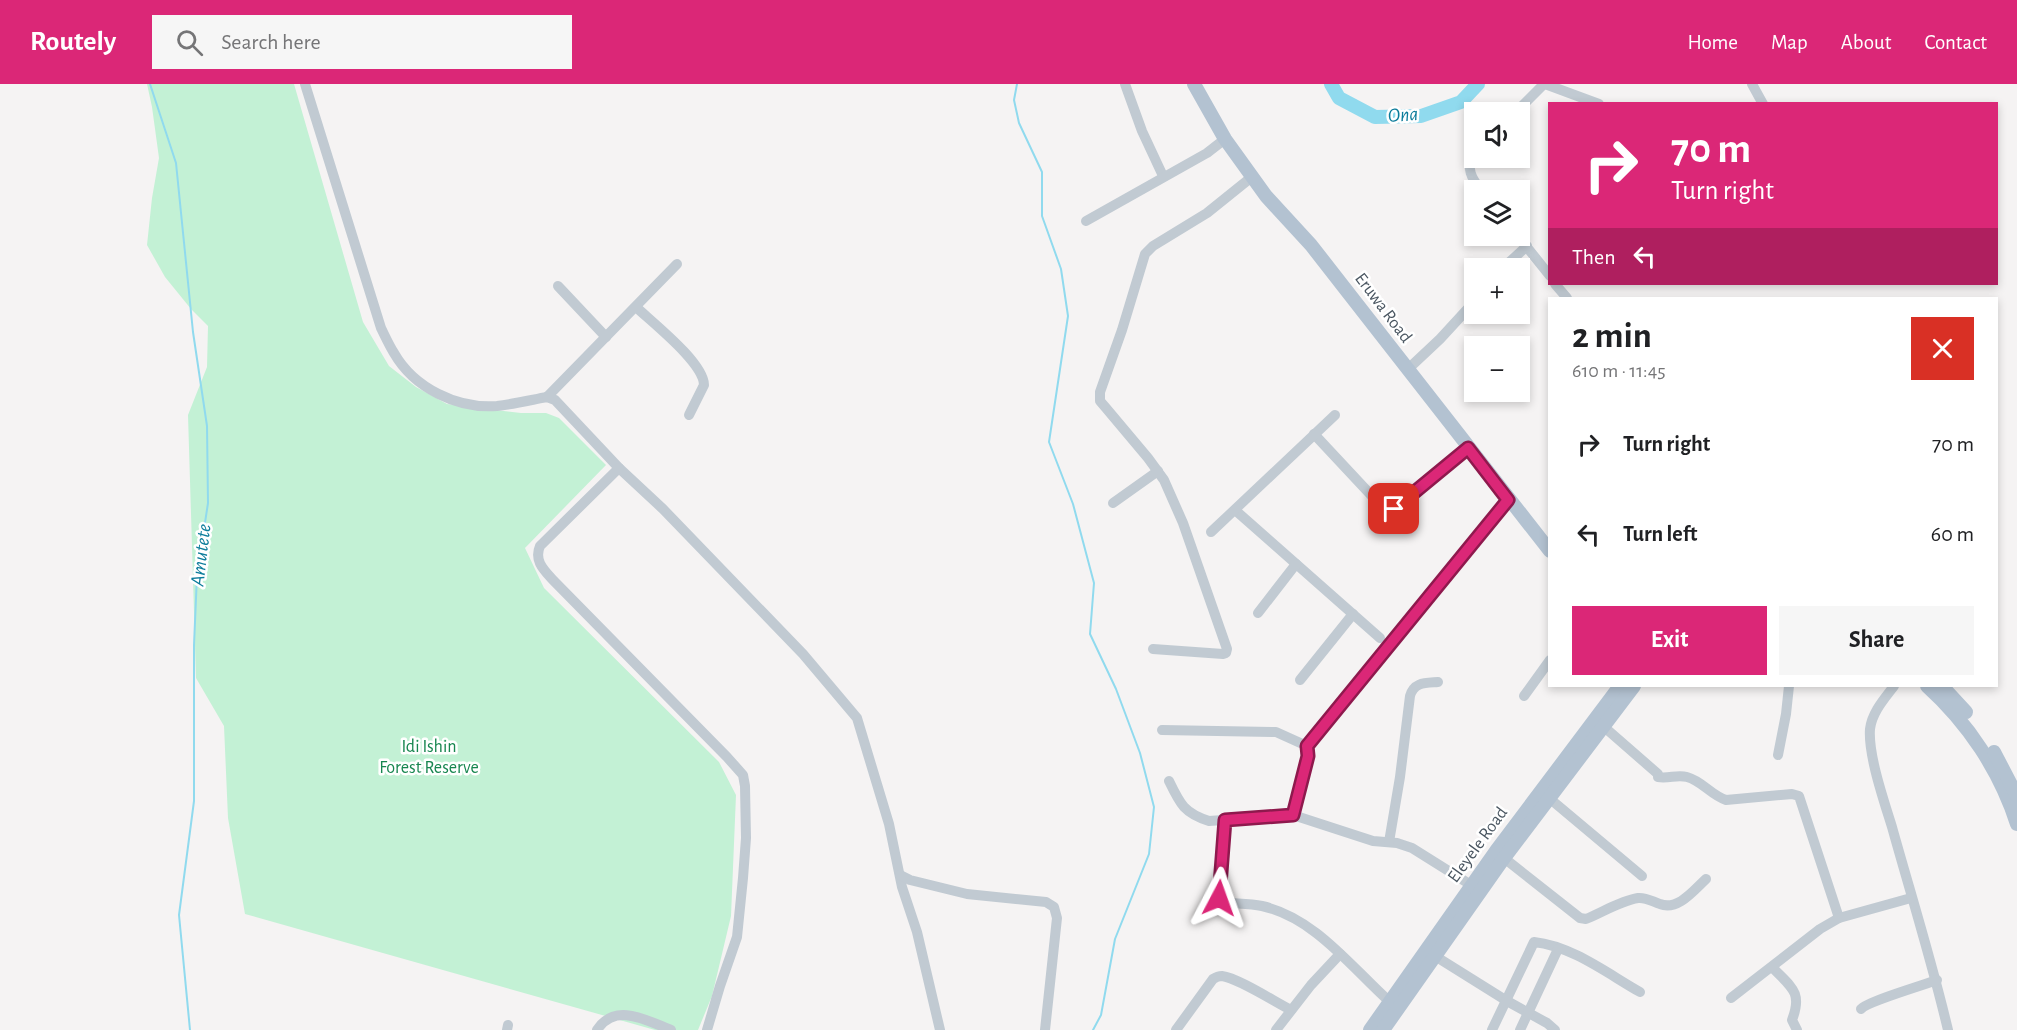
<!DOCTYPE html>
<html lang="en">
<head>
<meta charset="utf-8">
<style>
	:root { --surface:#fff; --page:#f6f6f6; --text:#202124; --muted:#757577; --accent:#db2777 }
	body { margin:0; font-family:"Alegreya Sans",sans-serif; background:var(--page); color:var(--text); height:100vh; display:flex; flex-direction:column; font-size:22px; white-space:nowrap }
	* { box-sizing:border-box; margin:0 }
	p { font-size:20px; color:var(--muted) }
	.icon { flex:none; width:33px; height:33px; fill:none; stroke:currentColor; stroke-width:2; stroke-linecap:round; stroke-linejoin:round }
	.map { position:relative; flex:1; overflow:hidden }
	.details { position:absolute; left:1548px; top:213px; width:450px; height:390px; display:flex; flex-direction:column; background:var(--surface); border-radius:0px; box-shadow:0 3px 9px #0003 }
	.details>* { flex:none }
	.guide { position:absolute; left:1548px; top:18px; width:450px; height:183px; border-radius:0px; box-shadow:0 3px 9px #0003; background:#db2777; color:#fff; overflow:hidden }
	.tools { position:absolute; left:1464px; top:18px; display:grid; gap:12px }
	.tools a { display:grid; place-items:center; width:66px; height:66px; border-radius:0px; background:var(--surface); box-shadow:0 3px 9px #0003; font-size:30px }
	.pin { position:absolute; display:grid; place-items:center; width:51px; height:51px; color:#fff; margin:-26px; border-radius:12px; box-shadow:0 3px 9px #0006 }
	.me { position:absolute; width:66px; margin:-33px; rotate:4deg; stroke-linejoin:round; filter:drop-shadow(0 0 4px #0008) }
	.turn { display:flex; align-items:center; gap:21px; height:126px; padding:0 24px; font-size:27px }
	.turn .icon { width:78px; height:78px; stroke-width:2.5 }
	.turn b { display:block; font-size:42px; line-height:51px }
	.then { display:flex; align-items:center; height:57px; padding:0 24px; background:#0003; gap:12px; font-size:22px }
	.round { display:grid; place-items:center; flex:none; width:63px; height:63px; border-radius:0px; background:var(--page) }
	.head { display:flex; align-items:center; justify-content:space-between; height:102px; padding:0 24px }
	h1 { font-size:36px; font-weight:700; line-height:45px }
	.primary-button { display:flex; gap:12px; margin-top:auto; padding:12px 24px }
	.primary-button a { flex:1; height:69px; border-radius:0px; background:var(--accent); color:#fff; font-size:24px; font-weight:700; line-height:69px; text-align:center }
	.primary-button a+a { background:var(--page); color:var(--text) }
	ul { padding:0; list-style:none }
	li { display:flex; align-items:center; gap:18px; height:90px; padding:0 24px }
	li div { flex:1 }
	li b { display:block; font-size:22px }
	li em { font-style:normal }
	header { display:flex; align-items:center; gap:36px; box-sizing:border-box; height:84px; padding:0 30px; background:var(--accent); color:#fff }
	header strong { font-size:28px }
	nav { display:flex; gap:33px; margin-inline-start:auto; font-size:21px }
	.search { width:420px; height:54px; background:var(--page); display:flex; align-items:center; gap:15px; box-sizing:border-box; padding:0 21px; border-radius:0px; color:var(--muted); font-size:22px }
	.map>svg:first-child { display:block }
	.green { fill:#c3f1d5 }
	.lines { fill:none; stroke-linecap:round; stroke-linejoin:round }
	.stream { stroke:#90daee; stroke-width:2 }
	.river { stroke:#90daee; stroke-width:14 }
	.minor { stroke:#c1cad2; stroke-width:10 }
	.major { stroke:#b3c2d1; stroke-width:14 }
	.route-casing { stroke:#8e194d; stroke-width:15 }
	.route { stroke:#db2777; stroke-width:10 }
	.labels { text-anchor:middle; dominant-baseline:central; stroke-width:5; stroke-linejoin:round; paint-order:stroke }
	.street-label { font-size:18px; fill:#4a5661; stroke:#fff }
	.park-label { font-size:18px; fill:#17864f; stroke:#fff }
	.water-label { font-size:20px; font-style:italic; fill:#0c7c9b; stroke:#fff }
</style>
</head>
<body>
<header>
<strong>Routely</strong>
<div class="search"><svg class="icon" aria-label="search" viewBox="0 0 24 24"><circle cx="10" cy="10" r="6"/><path d="M15 15l6 6"/></svg>Search here</div>
<nav><a>Home</a><a>Map</a><a>About</a><a>Contact</a></nav>
</header>
<div class="map">
<svg width="2017" height="946" viewBox="0 0 2017 946">
	<rect width="100%" height="100%" fill="#f5f3f3"/>
	<!-- green -->
	<path class="green" d="M147 0H294L363 238 389 282 416 303 447 320 521 329H546L559 334 606 381 525 464 544 504 719 678 736 711 731 832 712 912 698 946H655L245 830 228 734 224 642 196 594 188 331 207 283 208 242 191 225 165 193 147 161 152 114 159 74 152 23Z"/>
	<g class="lines">
		<!-- stream -->
		<g class="stream">
			<path d="M150 0 176 79 193 248 207 342 208 419 197 491 194 561V717L179 831 190 946"/>
			<path d="M1017 0 1014 16 1019 39 1042 88V132L1061 185 1068 232 1049 358 1073 420 1094 499 1090 550 1116 605 1140 669 1154 723 1149 770 1115 855 1101 931 1093 946"/>
		</g>
		<!-- river -->
		<path class="river" d="M1331 0 1339 14 1375 33 1421 32 1461 18 1478 0"/>
		<!-- minor -->
		<g class="minor">
			<path d="M305 0 381 244C385 252 389 261 394 269 414 304 457 325 497 322 514 320 531 316 547 313L555 316 619 384 663 425 803 570 857 634 889 740 902 803 917 848 940 946"/>
			<path d="M1125 0 1142 47 1163 92"/>
			<path d="M1545 0 1599 20"/>
			<path d="M1752 0 1763 20"/>
			<path d="M1516 28 1544 0"/>
			<path d="M1474 70C1465 84 1472 95 1481 106"/>
			<path d="M1086 137 1207 69 1225 55"/>
			<path d="M1518 152 1550 192"/>
			<path d="M1503 184 1527 162"/>
			<path d="M1555 200 1567 214"/>
			<path d="M558 202 606 253"/>
			<path d="M636 223C653 239 704 279 704 301L689 331"/>
			<path d="M1407 286 1440 255 1474 218"/>
			<path d="M547 313 677 180"/>
			<path d="M1314 350 1384 425H1394L1468 364"/>
			<path d="M619 384 540 462C534 476 543 485 552 495L727 673 743 691 745 702 746 754 743 794 737 853 720 902 707 946"/>
			<path d="M1113 419 1158 387"/>
			<path d="M1235 426 1380 554"/>
			<path d="M1211 448 1335 331"/>
			<path d="M1258 529 1296 480"/>
			<path d="M1153 565 1223 570 1226 569 1227 565 1183 439 1164 396 1148 374 1106 324 1100 317V308L1122 246 1145 170 1153 162 1207 129 1253 92"/>
			<path d="M1300 596 1353 530"/>
			<path d="M1894 602C1885 614 1872 628 1870 645 1868 671 1884 717 1892 743 1911 811 1932 878 1948 946"/>
			<path d="M1524 612 1550 576"/>
			<path d="M1603 642 1658 690V693C1669 695 1677 690 1687 693 1702 697 1711 711 1726 716L1792 710 1799 712 1839 834"/>
			<path d="M1162 646 1276 648 1307 662"/>
			<path d="M1778 671 1786 630 1789 602"/>
			<path d="M1169 697C1180 720 1184 729 1209 737L1293 731 1373 757 1397 759 1412 764 1471 801"/>
			<path d="M1549 714 1642 792"/>
			<path d="M1293 731 1308 672 1307 662 1508 415"/>
			<path d="M1225 736 1220 818C1234 820 1248 819 1262 822 1315 834 1351 883 1390 918"/>
			<path d="M1389 758 1400 693 1410 612C1414 598 1425 599 1438 598"/>
			<path d="M1504 774 1580 834 1586 835C1603 828 1620 817 1638 814 1646 813 1653 818 1660 820 1678 827 1694 806 1706 795"/>
			<path d="M900 791 910 796 967 810 1046 818 1054 823 1057 834 1045 946"/>
			<path d="M1435 872 1507 917 1547 939 1555 946"/>
			<path d="M1772 883C1791 903 1803 908 1792 936L1797 946"/>
			<path d="M1731 914 1820 845 1839 834 1911 814"/>
			<path d="M1861 925C1866 918 1923 901 1937 896"/>
			<path d="M507 946 508 941"/>
			<path d="M597 946C615 918 646 936 671 946"/>
			<path d="M1176 946 1213 895C1216 893 1218 892 1222 892 1238 894 1275 918 1291 926"/>
			<path d="M1276 946 1311 901 1340 870"/>
			<path d="M1492 946 1534 858C1572 862 1608 890 1640 908"/>
			<path d="M1520 946 1558 865"/>
		</g>
		<!-- major -->
		<g class="major">
			<path d="M1194 0 1225 55 1266 112 1311 161 1350 211 1550 467"/>
			<path d="M1927 602C1968 639 2000 687 2017 740"/>
			<path d="M1942 602 1966 628"/>
			<path d="M1994 668 2017 712"/>
			<path d="M1370 946 1496 767 1620 602"/>
			<path d="M1383 946 1504 774 1634 602"/>
		</g>
	</g>
	<g class="lines">
		<defs>
			<path id="route" d="M1219 814 1225 736 1293 731 1308 672 1307 662 1508 416 1468 364 1394 425"/>
		</defs>
		<!-- route casing -->
		<use href="#route" class="route-casing"/>
		<!-- route -->
		<use href="#route" class="route"/>
	</g>
	<g class="labels">
		<!-- street labels -->
		<g class="street-label">
			<text transform="translate(1383 224) rotate(53)">Eruwa Road</text>
			<text transform="translate(1478 761) rotate(-54)">Eleyele Road</text>
		</g>
		<!-- park labels -->
		<g class="park-label">
			<text x="429" y="663">Idi Ishin<tspan x="429" dy="21">Forest Reserve</tspan></text>
		</g>
		<!-- water labels -->
		<g class="water-label">
			<text transform="translate(1403 31) rotate(-4)">Ona</text>
			<text transform="translate(201 471) rotate(-83)">Amutete</text>
		</g>
	</g>
</svg>
<div class="tools">
<a><svg class="icon" aria-label="sound" viewBox="0 0 24 24"><path d="M4 9h4l5-4v14l-5-4H4zM17 9q2 3 0 6"/></svg></a>
<a><svg class="icon" aria-label="layers" viewBox="0 0 24 24"><path d="M12 4l9 5-9 5-9-5zM3 14l9 5 9-5"/></svg></a>
<a>+</a>
<a>−</a>
</div>
<div class="pin" style="left:1394px;top:425px;background:#d93025"><svg class="icon" aria-label="arrive" viewBox="0 0 24 24"><path d="M6 21V4h12l-3 4 3 4H6"/></svg></div>
<svg class="me" style="left:1219px;top:814px" viewBox="-20 -20 40 40"><path d="M0-17L14 15 0 8-14 15z" fill="#db2777" stroke="#fff" stroke-width="4"/></svg>
<div class="guide">
<div class="turn"><svg class="icon" aria-label="right" viewBox="0 0 24 24"><path d="M7 20v-9h11M14 6l5 5-5 5"/></svg><div><b>70 m</b>Turn right</div></div>
<div class="then">Then<svg class="icon" aria-label="left" viewBox="0 0 24 24"><path d="M17 20v-9H6M10 6l-5 5 5 5"/></svg></div>
</div>
<section class="details">
<div class="head"><div><h1>2 min</h1><p>610 m · 11:45</p></div><a class="round" style="background:#d93025;color:#fff"><svg class="icon" aria-label="close" viewBox="0 0 24 24"><path d="M6 6l12 12M18 6L6 18"/></svg></a></div>
<ul>
<li><svg class="icon" aria-label="right" viewBox="0 0 24 24"><path d="M7 20v-9h11M14 6l5 5-5 5"/></svg><div><b>Turn right</b></div><em>70 m</em></li>
<li><svg class="icon" aria-label="left" viewBox="0 0 24 24"><path d="M17 20v-9H6M10 6l-5 5 5 5"/></svg><div><b>Turn left</b></div><em>60 m</em></li>
</ul>
<div class="primary-button"><a>Exit</a><a>Share</a></div>
</section>
</div>
</body>
</html>
